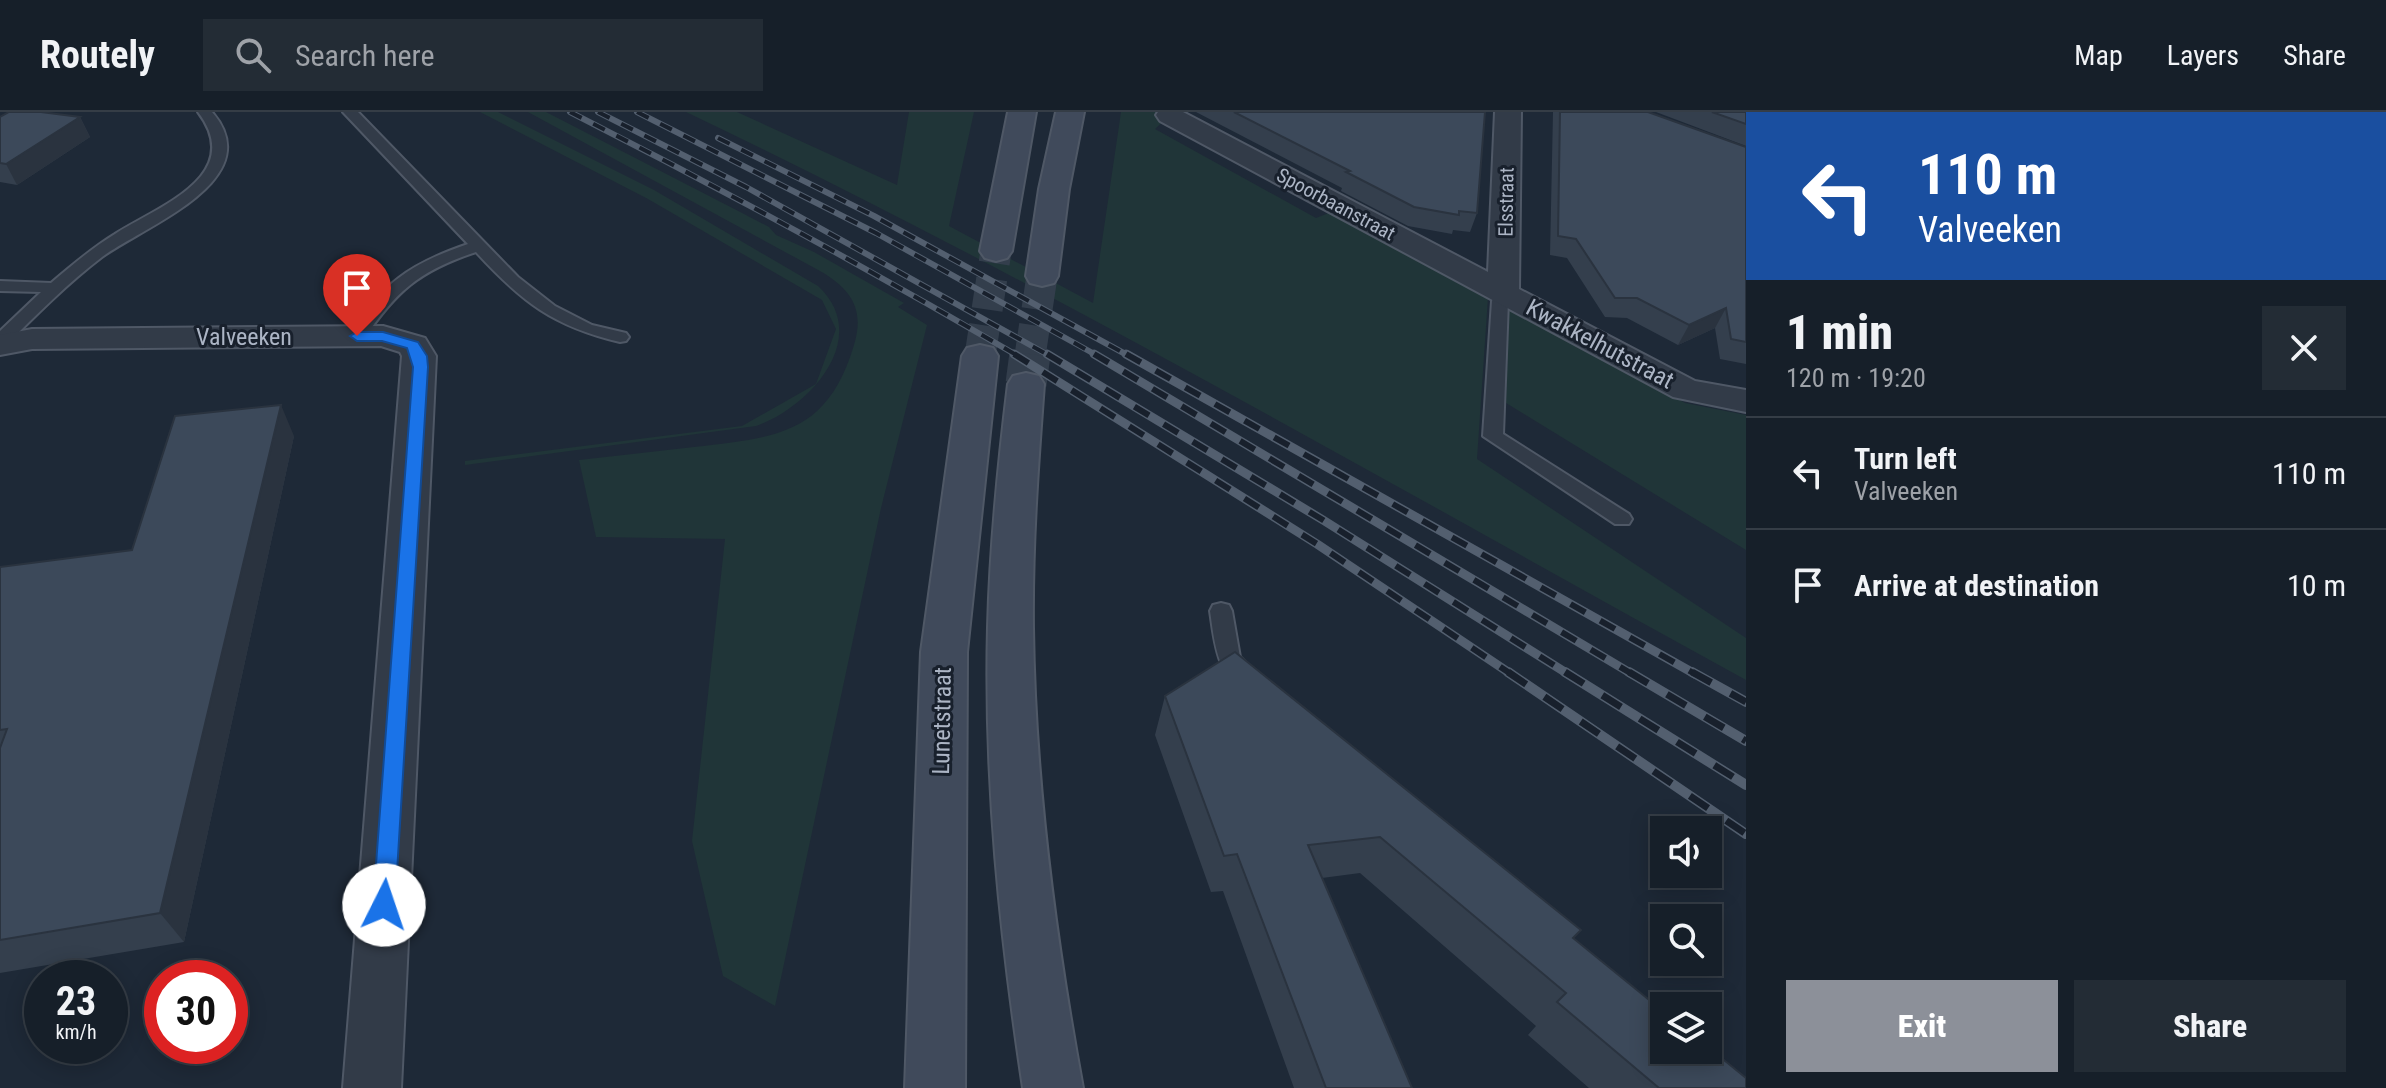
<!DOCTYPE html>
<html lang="en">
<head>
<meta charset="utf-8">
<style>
	:root { --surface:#161f29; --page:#232c35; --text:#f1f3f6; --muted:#9ea2a8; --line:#353d46; --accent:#8c9099 }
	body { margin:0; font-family:"Roboto Condensed",sans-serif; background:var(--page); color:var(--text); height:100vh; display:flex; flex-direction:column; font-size:30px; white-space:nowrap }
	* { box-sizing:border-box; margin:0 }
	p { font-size:26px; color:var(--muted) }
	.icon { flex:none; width:44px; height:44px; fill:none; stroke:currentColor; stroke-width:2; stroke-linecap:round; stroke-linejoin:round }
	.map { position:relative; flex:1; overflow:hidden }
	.drawer { display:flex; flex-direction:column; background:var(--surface); width:640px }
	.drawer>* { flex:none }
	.guide { background:#1a4fa0; color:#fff; overflow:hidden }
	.fabs { position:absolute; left:1650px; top:704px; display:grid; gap:16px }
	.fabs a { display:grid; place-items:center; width:72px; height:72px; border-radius:0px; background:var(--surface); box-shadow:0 4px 20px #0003,0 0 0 2px var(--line); font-size:40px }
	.speed { position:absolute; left:24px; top:848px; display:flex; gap:16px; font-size:40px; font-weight:700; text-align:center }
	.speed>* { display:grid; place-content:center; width:104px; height:104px; border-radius:50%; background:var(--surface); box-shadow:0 4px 20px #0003,0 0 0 2px var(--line); line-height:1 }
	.speed small { font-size:20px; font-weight:400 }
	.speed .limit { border:12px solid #d22; background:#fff; color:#111 }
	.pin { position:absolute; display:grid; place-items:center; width:68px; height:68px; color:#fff; margin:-82px -34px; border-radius:50% 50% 50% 0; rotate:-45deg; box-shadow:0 0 8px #0007 }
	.pin .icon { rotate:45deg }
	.me { position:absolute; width:88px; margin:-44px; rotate:4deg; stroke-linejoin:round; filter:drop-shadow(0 0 6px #0008) }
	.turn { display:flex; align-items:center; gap:28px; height:168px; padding:0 40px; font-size:36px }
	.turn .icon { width:104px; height:104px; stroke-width:2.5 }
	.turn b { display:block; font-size:56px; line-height:68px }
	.round { display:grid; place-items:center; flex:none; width:84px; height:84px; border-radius:0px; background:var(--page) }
	.headline { display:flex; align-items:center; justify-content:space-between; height:136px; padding:0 40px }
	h1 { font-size:48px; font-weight:800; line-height:60px }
	.action { display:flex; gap:16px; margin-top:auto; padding:16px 40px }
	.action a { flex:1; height:92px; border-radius:0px; background:var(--accent); color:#fff; font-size:32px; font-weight:800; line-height:92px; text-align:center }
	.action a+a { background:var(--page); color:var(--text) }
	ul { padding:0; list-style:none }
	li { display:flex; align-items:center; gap:24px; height:112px; padding:0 40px; border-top:2px solid var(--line) }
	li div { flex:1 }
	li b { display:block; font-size:30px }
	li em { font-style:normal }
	header { display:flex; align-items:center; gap:48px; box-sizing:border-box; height:112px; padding:0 40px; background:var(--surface); border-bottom:2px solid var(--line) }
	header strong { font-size:38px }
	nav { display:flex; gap:44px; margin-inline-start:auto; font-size:28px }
	.search { width:560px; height:72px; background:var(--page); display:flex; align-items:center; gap:20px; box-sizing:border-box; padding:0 28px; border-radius:0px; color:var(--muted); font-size:30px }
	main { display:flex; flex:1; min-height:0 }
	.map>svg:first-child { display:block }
	.green { fill:#203538 }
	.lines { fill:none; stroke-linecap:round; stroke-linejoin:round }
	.secondary-tunnel-far1 { stroke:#333e4c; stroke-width:31; stroke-dasharray:31 16; stroke-linecap:butt }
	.secondary-tunnel { stroke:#333e4c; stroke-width:41; stroke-dasharray:41 20; stroke-linecap:butt }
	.service-casing { stroke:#4f5866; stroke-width:4 }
	.minor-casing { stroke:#4f5866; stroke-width:4 }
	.secondary-casing { stroke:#4f5866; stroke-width:4 }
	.service { fill:#323b48; fill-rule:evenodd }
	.minor { fill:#323b48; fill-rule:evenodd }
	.secondary { fill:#404a5b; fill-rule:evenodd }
	.rail-far2-casing { stroke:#535f6f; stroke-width:6 }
	.rail-far1-casing { stroke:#535f6f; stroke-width:9 }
	.rail-casing { stroke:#535f6f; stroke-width:10 }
	.rail-far2 { stroke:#18202c; stroke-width:4; stroke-dasharray:13; stroke-linecap:butt }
	.rail-far1 { stroke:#18202c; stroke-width:6; stroke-dasharray:17; stroke-linecap:butt }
	.rail { stroke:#18202c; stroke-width:7; stroke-dasharray:22; stroke-linecap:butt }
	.wall { fill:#343f4d }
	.shaded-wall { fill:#2a333f }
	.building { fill:#3c495a; stroke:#2a333f; stroke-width:2 }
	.route { fill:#1a73e8; stroke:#114b97; stroke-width:2 }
	.labels { text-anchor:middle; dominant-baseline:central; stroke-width:6; stroke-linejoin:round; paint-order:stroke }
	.far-street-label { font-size:20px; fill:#acb5c5; stroke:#18202c }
	.street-label { font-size:24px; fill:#acb5c5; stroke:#18202c }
</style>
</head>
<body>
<header>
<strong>Routely</strong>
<div class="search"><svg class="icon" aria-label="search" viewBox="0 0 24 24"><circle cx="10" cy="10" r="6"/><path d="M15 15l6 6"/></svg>Search here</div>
<nav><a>Map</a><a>Layers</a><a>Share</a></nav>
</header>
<main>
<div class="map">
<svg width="1746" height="976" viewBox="0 0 1746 976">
	<rect width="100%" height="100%" fill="#1e2937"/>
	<!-- green -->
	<g class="green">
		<path d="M480 0H498L654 78 818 174C873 225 810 295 756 314L465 353V349L742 314 816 272 836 217 822 188 648 87Z"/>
		<path d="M528 0H546L744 102 769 115 776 123 814 140 904 191 898 195 927 213 881 396 775 894 723 864 692 729 725 427 596 425 579 348C618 344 656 339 694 335 777 325 827 323 854 233 865 197 851 177 820 159Z"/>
		<path d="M686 0H737L897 73 909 0H974L949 114 1093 191 1121 0H1173L1155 17 1316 106 1334 99 1488 185 1477 347 1746 526V568C1395 375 1048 173 686 0Z"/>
		<path d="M1509 194 1685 291 1746 303V438L1506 291Z"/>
	</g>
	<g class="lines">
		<!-- secondary-tunnel-far1 -->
		<g class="secondary-tunnel-far1">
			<path d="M980 244 996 139"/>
			<path d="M1030 244 1042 164"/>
		</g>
		<!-- secondary-tunnel -->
		<path class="secondary-tunnel" d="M1026 272 1030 242"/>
		<defs>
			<g id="service">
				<path d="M198 0H212C271 68 142 115 102 145 68 171 37 202 6 233L0 234V219L41 180 0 179V169L51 171C72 153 92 136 115 122 157 95 247 64 198 0Z"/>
				<path d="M343 0H358L518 165 555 194 592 213 626 221 629 225 626 229 620 230C553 214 522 190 476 140 419 159 396 179 363 228H351L348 224C382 172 409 152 468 132Z"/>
				<path d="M1503 176 1511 181 1508 189 1503 322 1629 402 1632 407 1629 412H1615L1483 324 1492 189 1497 177Z"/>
				<path d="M1221 491 1229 493 1232 499 1240 545 1259 564 1255 570C1217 582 1214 523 1210 499L1213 493Z"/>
			</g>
			<g id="minor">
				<path d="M1158 0H1183L1488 160 1495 0H1521L1519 177 1695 269 1746 278V300L1673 285 1160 9 1156 3Z"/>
				<path d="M383 214 425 226 436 244 401 976H343L402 244 400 240 381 234 32 237 0 243V223L32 217Z"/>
			</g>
			<g id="secondary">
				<path d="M1008 0H1036L1012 139 1007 146 996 149 985 146 980 139Z"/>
				<path d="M1056 0H1084L1069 77 1058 164 1054 171 1042 174 1030 171 1026 164 1039 77Z"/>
				<path d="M980 233 993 236 998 244 967 540 965 976H905L921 540 962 244 967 236Z"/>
				<path d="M1026 261 1039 264 1044 272C1038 353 1032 434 1033 516 1035 671 1055 824 1083 976H1023C1000 823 984 670 988 515 990 434 998 353 1008 272L1013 264Z"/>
			</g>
		</defs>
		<!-- service casing -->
		<use href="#service" class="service-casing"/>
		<!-- minor casing -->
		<use href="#minor" class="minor-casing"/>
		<!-- secondary casing -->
		<use href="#secondary" class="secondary-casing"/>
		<!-- service -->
		<use href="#service" class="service"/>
		<!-- minor -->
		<use href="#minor" class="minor"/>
		<!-- secondary -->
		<use href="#secondary" class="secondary"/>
		<defs>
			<g id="rail-far2">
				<path d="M570 0C722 77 871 158 1018 244"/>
				<path d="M598 0 746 75 1050 244"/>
				<path d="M637 0 876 121 1098 244"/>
				<path d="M718 26 874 104 1129 244"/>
			</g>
			<g id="rail-far1">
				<path d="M1014 242 1317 432 1511 562"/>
				<path d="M1047 242 1323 408 1568 562"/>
				<path d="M1094 242 1632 562"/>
				<path d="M1126 242 1695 562"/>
			</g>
			<g id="rail">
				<path d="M1508 560 1746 722"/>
				<path d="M1565 560 1746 673"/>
				<path d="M1629 560 1746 629"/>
				<path d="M1692 560 1746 590"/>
			</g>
		</defs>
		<!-- rail-far2 casing -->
		<use href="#rail-far2" class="rail-far2-casing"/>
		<!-- rail-far1 casing -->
		<use href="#rail-far1" class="rail-far1-casing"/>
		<!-- rail casing -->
		<use href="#rail" class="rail-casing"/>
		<!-- rail-far2 -->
		<use href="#rail-far2" class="rail-far2"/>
		<!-- rail-far1 -->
		<use href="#rail-far1" class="rail-far1"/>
		<!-- rail -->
		<use href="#rail" class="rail"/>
	</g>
	<!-- wall -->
	<g class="wall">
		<path d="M1196 0H1485L1477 101 1470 120 1453 118 1452 122 1408 114 1341 79 1342 76Z"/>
		<path d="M1553 0H1648L1746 35V252L1720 247 1715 216 1678 233 1627 206 1605 205 1567 146 1550 143Z"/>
		<path d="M1656 0H1746V34Z"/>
		<path d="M0 5H80L90 25 17 73 0 70Z"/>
		<path d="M294 324 184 830 0 861V455L132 438Z"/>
		<path d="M1165 584 1574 827 1746 976H1589L1528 923 1536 914 1360 761 1322 766 1412 976H1294L1223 779 1211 780 1155 623Z"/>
	</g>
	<!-- shaded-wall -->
	<g class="shaded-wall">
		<path d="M80 5 90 25 17 73 6 52Z"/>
		<path d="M1726 196 1715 216 1678 233 1689 213Z"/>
		<path d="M281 293 294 324 184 830 160 801Z"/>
	</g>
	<!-- building -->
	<g class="building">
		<path d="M9 0H41L80 5 6 52 0 51V5Z"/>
		<path d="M1234 0H1485L1477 101 1459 99V103L1414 95 1346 60 1350 59Z"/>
		<path d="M1560 0H1648L1746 35V230L1731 227 1726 196 1689 213 1637 186H1615L1576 127 1558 124Z"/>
		<path d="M1712 0H1746V12Z"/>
		<path d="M281 293 160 801 0 828V636L7 617 0 618V455L132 438 175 304Z"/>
		<path d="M1235 540 1581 818 1573 826 1664 900V938H1708V935L1746 966V976H1659L1557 890 1566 881 1380 725 1308 733 1412 976H1326L1237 742 1224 744 1165 584Z"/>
	</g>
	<!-- route -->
	<path class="route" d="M383 220 418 230 427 244 428 255 395 793 392 801 384 803 376 801 373 793 413 255 407 236 382 229H357L350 224 357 220Z"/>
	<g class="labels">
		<!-- far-street labels -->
		<g class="far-street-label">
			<text transform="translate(1506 90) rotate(-89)">Elsstraat</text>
			<text transform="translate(1336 92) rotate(28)">Spoorbaanstraat</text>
		</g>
		<!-- street labels -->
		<g class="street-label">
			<text x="244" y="225">Valveeken</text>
			<text transform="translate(1600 232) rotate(28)">Kwakkelhutstraat</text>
			<text transform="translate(942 609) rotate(-89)">Lunetstraat</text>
		</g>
	</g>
</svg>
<div class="fabs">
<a><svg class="icon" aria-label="sound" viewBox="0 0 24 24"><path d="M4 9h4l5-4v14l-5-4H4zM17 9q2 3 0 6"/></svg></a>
<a><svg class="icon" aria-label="search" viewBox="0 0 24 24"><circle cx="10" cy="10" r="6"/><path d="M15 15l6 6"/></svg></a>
<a><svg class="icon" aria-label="layers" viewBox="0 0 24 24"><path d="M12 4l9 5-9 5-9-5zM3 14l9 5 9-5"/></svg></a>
</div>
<div class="speed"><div>23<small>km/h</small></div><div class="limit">30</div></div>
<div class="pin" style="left:357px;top:224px;background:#d93025"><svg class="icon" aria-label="arrive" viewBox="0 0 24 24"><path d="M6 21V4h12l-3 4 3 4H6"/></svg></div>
<svg class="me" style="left:384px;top:793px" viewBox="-20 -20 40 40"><circle r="19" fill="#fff"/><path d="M0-13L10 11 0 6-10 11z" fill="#1a73e8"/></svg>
</div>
<section class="drawer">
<div class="guide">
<div class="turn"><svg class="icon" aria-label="left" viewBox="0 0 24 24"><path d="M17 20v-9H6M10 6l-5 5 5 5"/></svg><div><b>110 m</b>Valveeken</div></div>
</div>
<div class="headline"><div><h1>1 min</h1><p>120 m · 19:20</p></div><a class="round"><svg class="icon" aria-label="close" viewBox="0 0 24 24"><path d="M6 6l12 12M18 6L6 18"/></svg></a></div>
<ul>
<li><svg class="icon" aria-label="left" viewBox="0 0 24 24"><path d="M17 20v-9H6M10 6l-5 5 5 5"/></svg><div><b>Turn left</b><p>Valveeken</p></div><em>110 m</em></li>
<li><svg class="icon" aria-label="arrive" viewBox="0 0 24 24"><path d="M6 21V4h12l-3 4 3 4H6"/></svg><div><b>Arrive at destination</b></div><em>10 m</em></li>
</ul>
<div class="action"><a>Exit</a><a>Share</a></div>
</section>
</main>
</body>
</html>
